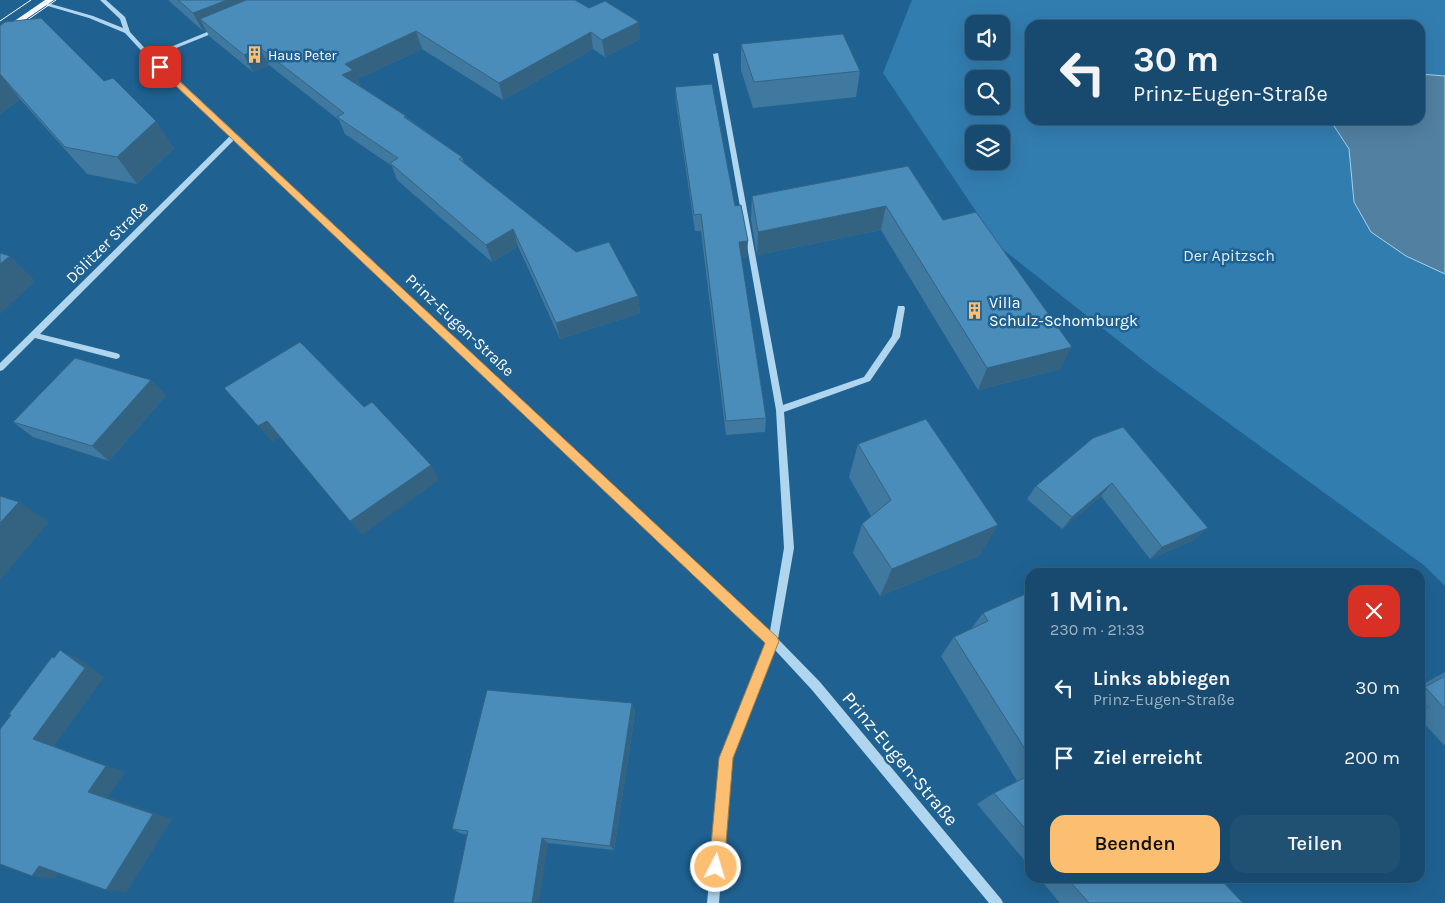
<!DOCTYPE html>
<html lang="de">
<head>
<meta charset="utf-8">
<style>
	:root { --surface:#174a6e; --page:#205173; --text:#f1f3f6; --muted:#9eb3c2; --line:#366281; --accent:#fcbe70 }
	body { margin:0; font-family:Karla,sans-serif; background:var(--page); color:var(--text); height:100vh; display:flex; flex-direction:column; font-size:19px; white-space:nowrap }
	* { box-sizing:border-box; margin:0 }
	p { font-size:16px; color:var(--muted) }
	.icon { flex:none; width:28px; height:28px; fill:none; stroke:currentColor; stroke-width:2; stroke-linecap:round; stroke-linejoin:round }
	.map { position:relative; flex:1; overflow:hidden }
	.drawer { position:absolute; left:1025px; top:568px; width:400px; height:315px; display:flex; flex-direction:column; background:var(--surface); border-radius:15px; box-shadow:0 5px 20px #0002,0 0 0 1px var(--line) }
	.drawer>* { flex:none }
	.guide { position:absolute; left:1025px; top:20px; width:400px; height:105px; border-radius:15px; box-shadow:0 5px 20px #0002,0 0 0 1px var(--line); background:#174a6e; color:var(--text); overflow:hidden }
	.fabs { position:absolute; left:965px; top:15px; display:grid; gap:10px }
	.fabs a { display:grid; place-items:center; width:45px; height:45px; border-radius:10px; background:var(--surface); box-shadow:0 5px 20px #0002,0 0 0 1px var(--line); font-size:25px }
	.pin { position:absolute; display:grid; place-items:center; width:42px; height:42px; color:#fff; margin:-21px; border-radius:10px; box-shadow:0 2px 8px #0006 }
	.me { position:absolute; width:55px; margin:-28px; rotate:5deg; stroke-linejoin:round; filter:drop-shadow(0 0 4px #0008) }
	.turn { display:flex; align-items:center; gap:18px; height:105px; padding:0 25px; font-size:22px }
	.turn .icon { width:65px; height:65px; stroke-width:2.5 }
	.turn b { display:block; font-size:35px; line-height:42px }
	.round { display:grid; place-items:center; flex:none; width:52px; height:52px; border-radius:15px; background:var(--page) }
	.head { display:flex; align-items:center; justify-content:space-between; height:85px; padding:0 25px }
	h1 { font-size:30px; font-weight:600; line-height:38px }
	.cta { display:flex; gap:10px; margin-top:auto; padding:10px 25px }
	.cta a { flex:1; height:58px; border-radius:15px; background:var(--accent); color:#111; font-size:20px; font-weight:600; line-height:58px; text-align:center }
	.cta a+a { background:var(--page); color:var(--text) }
	ul { padding:0; list-style:none }
	li { display:flex; align-items:center; gap:15px; height:70px; padding:0 25px }
	li div { flex:1 }
	li b { display:block; font-size:19px }
	li em { font-style:normal }
	.map>svg:first-child { display:block }
	.green { fill:#327db0; fill-rule:evenodd }
	.water { fill:#5280a1; stroke:#a4d2ef }
	.lines { fill:none; stroke-linecap:round; stroke-linejoin:round }
	.minor { fill:#b0d5ee; fill-rule:evenodd }
	.major { fill:#f7fbff; fill-rule:evenodd }
	.tram { stroke:#fff; stroke-width:1 }
	.wall { fill:#4079a0 }
	.shaded-wall { fill:#346382 }
	.building { fill:#4b8dba; stroke:#346382 }
	.route { fill:#fcbe70; stroke:#a47c49 }
	.labels { text-anchor:middle; dominant-baseline:central; stroke-width:5; stroke-linejoin:round; paint-order:stroke }
	.far-poi-label { font-size:14px; fill:#fff; stroke:#1f6292; text-anchor:start }
	.street-label { font-size:16px; fill:#fff; stroke:#1f6292 }
	.park-label { font-size:16px; fill:#d6ecfa; stroke:#1f6292 }
	.poi-label { font-size:16px; fill:#fff; stroke:#1f6292; text-anchor:start }
	.near-street-label { font-size:19px; fill:#fff; stroke:#1f6292 }
</style>
</head>
<body>
<div class="map">
<svg width="1445" height="903" viewBox="0 0 1445 903">
	<rect width="100%" height="100%" fill="#1f6292"/>
	<!-- green -->
	<path class="green" d="M912 0H1445V76L1431 77 1420 74V25H1030V120H1324L1334 126 1349 149 1354 202 1406 256 1445 274V586L1425 566 1153 368 1000 247 883 73ZM974 24H1001V51H974ZM974 79H1001V106H974ZM974 134H1001V161H974Z"/>
	<!-- water -->
	<path class="water" d="M1420 74 1445 76V274L1406 256 1371 232 1354 202 1349 149 1334 126 1324 120H1420Z"/>
	<g class="lines">
		<!-- minor -->
		<path class="minor" d="M100 0H106L125 17 130 32 151 55 217 28H221V30L154 57 770 631 784 548 776 410 713 54 718 53 783 405 864 377 892 336 898 306H904L905 308 900 337 870 381 784 412 794 548 778 639 820 682 1001 899 1003 903H989L812 690 775 650 731 758 719 903H707L721 758 767 642 234 140 40 334 116 353 119 354 120 356 119 358 116 359 35 338 3 370 0 371V363L230 136 148 58 125 33 89 18 41 4 44 2 93 16 123 28 120 19Z"/>
		<!-- major -->
		<path class="major" d="M45 0H54L0 37V31Z"/>
		<!-- tram -->
		<g class="tram">
			<path d="M0 21 31 0"/>
			<path d="M0 39 56 0"/>
		</g>
	</g>
	<!-- wall -->
	<g class="wall">
		<path d="M168 0H575L640 39 605 57 593 49 503 100 422 49 357 79 360 86 406 116 407 118 462 157 464 163 576 252 638 296 640 313 560 339 518 246 492 262 397 180 392 166 345 134 339 120 269 65 253 72 209 36 206 30 203 31Z"/>
		<path d="M0 26 104 81 174 148 137 184 87 174 20 99 0 114Z"/>
		<path d="M741 44 860 71 856 97 753 108 741 70Z"/>
		<path d="M675 87 735 206 747 257 741 258 766 418 765 432 726 435 701 231H695L676 103Z"/>
		<path d="M908 166 943 220 1060 369 978 390 881 230 757 255 751 219 752 196Z"/>
		<path d="M166 395 109 461 33 437 13 422Z"/>
		<path d="M1093 438 1194 540 1150 559 1101 496 1062 529 1027 499 1036 486Z"/>
		<path d="M858 444 980 555 880 596 853 553 862 524 871 516 849 477Z"/>
		<path d="M1030 592V867L977 804 994 793 1017 781 941 656 954 637 971 629 983 613Z"/>
		<path d="M1445 672V746L1420 719V686Z"/>
		<path d="M632 703 635 712 614 850 462 834 452 829Z"/>
		<path d="M1039 878H1219L1243 903H1060Z"/>
	</g>
	<!-- shaded-wall -->
	<g class="shaded-wall">
		<path d="M227 0H279L200 19 206 30 203 31 193 13Z"/>
		<path d="M639 22 640 39 605 57 602 40Z"/>
		<path d="M416 31 422 49 357 79 360 87 342 75 345 64Z"/>
		<path d="M591 32 593 49 503 100 499 83Z"/>
		<path d="M260 48 269 65 253 72 244 55Z"/>
		<path d="M0 74 20 99 0 114Z"/>
		<path d="M156 121 174 148 137 184 117 157Z"/>
		<path d="M886 206 881 230 757 255 758 232Z"/>
		<path d="M513 229 518 246 492 262 486 245Z"/>
		<path d="M748 241 747 257 738 259 739 242Z"/>
		<path d="M10 256 35 281 0 314V264Z"/>
		<path d="M638 296 640 313 560 339 556 323Z"/>
		<path d="M1072 347 1060 369 978 390 987 368Z"/>
		<path d="M151 380 166 395 109 461 92 446Z"/>
		<path d="M267 421 280 437 272 442 258 426Z"/>
		<path d="M431 465 439 480 362 535 350 521Z"/>
		<path d="M1112 483 1101 496 1062 529 1072 517Z"/>
		<path d="M19 502 49 522 0 580V523Z"/>
		<path d="M998 525 980 555 880 596 892 569Z"/>
		<path d="M1208 528 1194 540 1150 559 1162 547Z"/>
		<path d="M60 650 79 659 104 677 54 746 125 772 108 797 172 819 126 893 106 890 88 792 33 739Z"/>
		<path d="M632 703 635 712 614 850 610 846Z"/>
		<path d="M542 838 548 843 539 903H532Z"/>
		<path d="M39 866 61 869 55 879 32 876Z"/>
	</g>
	<!-- building -->
	<g class="building">
		<path d="M178 0H227L193 13Z"/>
		<path d="M246 0H575L589 8 605 1 639 22 602 40 591 32 499 83 416 31 345 64 353 70 342 75 406 116 404 117 462 157 459 159 576 252 609 242 638 296 556 323 513 229 486 245 390 163 398 158 337 117 344 113 260 48 244 55 200 19Z"/>
		<path d="M41 18 104 81 113 78 156 121 117 157 65 147 0 74V26L5 22Z"/>
		<path d="M843 34 860 71 754 82 741 44Z"/>
		<path d="M712 84 735 206 741 205 748 241 739 242 766 418 726 421 701 214 694 215 675 87Z"/>
		<path d="M908 166 943 220 976 212 1072 347 987 368 886 206 758 232 752 196Z"/>
		<path d="M0 253 10 256 0 264Z"/>
		<path d="M300 342 364 407 372 402 431 465 350 521 267 421 258 426 224 388Z"/>
		<path d="M75 358 151 380 92 446 13 422Z"/>
		<path d="M926 419 998 525 892 569 862 524 891 500 858 444Z"/>
		<path d="M1123 427 1208 528 1162 547 1112 483 1072 517 1036 486 1093 438Z"/>
		<path d="M0 496 19 502 0 523Z"/>
		<path d="M1030 592V757L954 637 988 621 983 613Z"/>
		<path d="M60 650 85 668 33 739 106 766 88 792 153 814 106 890 39 866 32 876 0 864V729L11 715 9 714 52 657 54 658Z"/>
		<path d="M1445 676V709L1425 687Z"/>
		<path d="M487 690 632 703 610 846 542 838 532 903H453L468 831 452 829Z"/>
		<path d="M1420 699 1428 707 1420 712Z"/>
		<path d="M1030 775V834L994 793Z"/>
		<path d="M1067 878H1219L1243 903H1089Z"/>
	</g>
	<!-- route -->
	<path class="route" d="M158 66H163L777 637 779 641 733 758 724 867 722 872 716 874 711 872 709 867 719 758 765 643 158 69Z"/>
	<!-- icons -->
	<defs>
		<symbol id="building-bare" viewBox="-9 -9 18 18"><path d="M-4-6H4V6H1V3H-1V6H-4ZM-2.5-4.3h1.7v1.8h-1.7ZM.8-4.3h1.7v1.8H.8ZM-2.5-1h1.7V.8h-1.7ZM.8-1h1.7V.8H.8Z" fill="#fcbe70" stroke="#1f6292" stroke-width="2.5" paint-order="stroke"/></symbol>
	</defs>
	<g fill-rule="evenodd">
		<use href="#building-bare" x="242" y="42" width="25" height="25"/>
		<use href="#building-bare" x="962" y="298" width="25" height="25"/>
	</g>
	<g class="labels">
		<!-- far-poi labels -->
		<g class="far-poi-label">
			<text x="268" y="55">Haus Peter</text>
		</g>
		<!-- street labels -->
		<g class="street-label">
			<text transform="translate(107 242) rotate(-45)">Dölitzer Straße</text>
			<text transform="translate(460 325) rotate(43)">Prinz-Eugen-Straße</text>
		</g>
		<!-- park labels -->
		<g class="park-label">
			<text x="1229" y="255">Der Apitzsch</text>
		</g>
		<!-- poi labels -->
		<g class="poi-label">
			<text x="989" y="302">Villa<tspan x="989" dy="18">Schulz-Schomburgk</tspan></text>
		</g>
		<!-- near-street labels -->
		<g class="near-street-label">
			<text transform="translate(900 759) rotate(50)">Prinz-Eugen-Straße</text>
		</g>
	</g>
</svg>
<div class="fabs">
<a><svg class="icon" aria-label="sound" viewBox="0 0 24 24"><path d="M4 9h4l5-4v14l-5-4H4zM17 9q2 3 0 6"/></svg></a>
<a><svg class="icon" aria-label="search" viewBox="0 0 24 24"><circle cx="10" cy="10" r="6"/><path d="M15 15l6 6"/></svg></a>
<a><svg class="icon" aria-label="layers" viewBox="0 0 24 24"><path d="M12 4l9 5-9 5-9-5zM3 14l9 5 9-5"/></svg></a>
</div>
<div class="pin" style="left:160px;top:67px;background:#d93025"><svg class="icon" aria-label="arrive" viewBox="0 0 24 24"><path d="M6 21V4h12l-3 4 3 4H6"/></svg></div>
<svg class="me" style="left:716px;top:867px" viewBox="-20 -20 40 40"><circle r="17" fill="#fcbe70" stroke="#fff" stroke-width="3"/><path d="M0-11L8 9 0 5-8 9z" fill="#fff"/></svg>
<div class="guide">
<div class="turn"><svg class="icon" aria-label="left" viewBox="0 0 24 24"><path d="M17 20v-9H6M10 6l-5 5 5 5"/></svg><div><b>30 m</b>Prinz-Eugen-Straße</div></div>
</div>
<section class="drawer">
<div class="head"><div><h1>1 Min.</h1><p>230 m · 21:33</p></div><a class="round" style="background:#d93025;color:#fff"><svg class="icon" aria-label="close" viewBox="0 0 24 24"><path d="M6 6l12 12M18 6L6 18"/></svg></a></div>
<ul>
<li><svg class="icon" aria-label="left" viewBox="0 0 24 24"><path d="M17 20v-9H6M10 6l-5 5 5 5"/></svg><div><b>Links abbiegen</b><p>Prinz-Eugen-Straße</p></div><em>30 m</em></li>
<li><svg class="icon" aria-label="arrive" viewBox="0 0 24 24"><path d="M6 21V4h12l-3 4 3 4H6"/></svg><div><b>Ziel erreicht</b></div><em>200 m</em></li>
</ul>
<div class="cta"><a>Beenden</a><a>Teilen</a></div>
</section>
</div>
</body>
</html>
